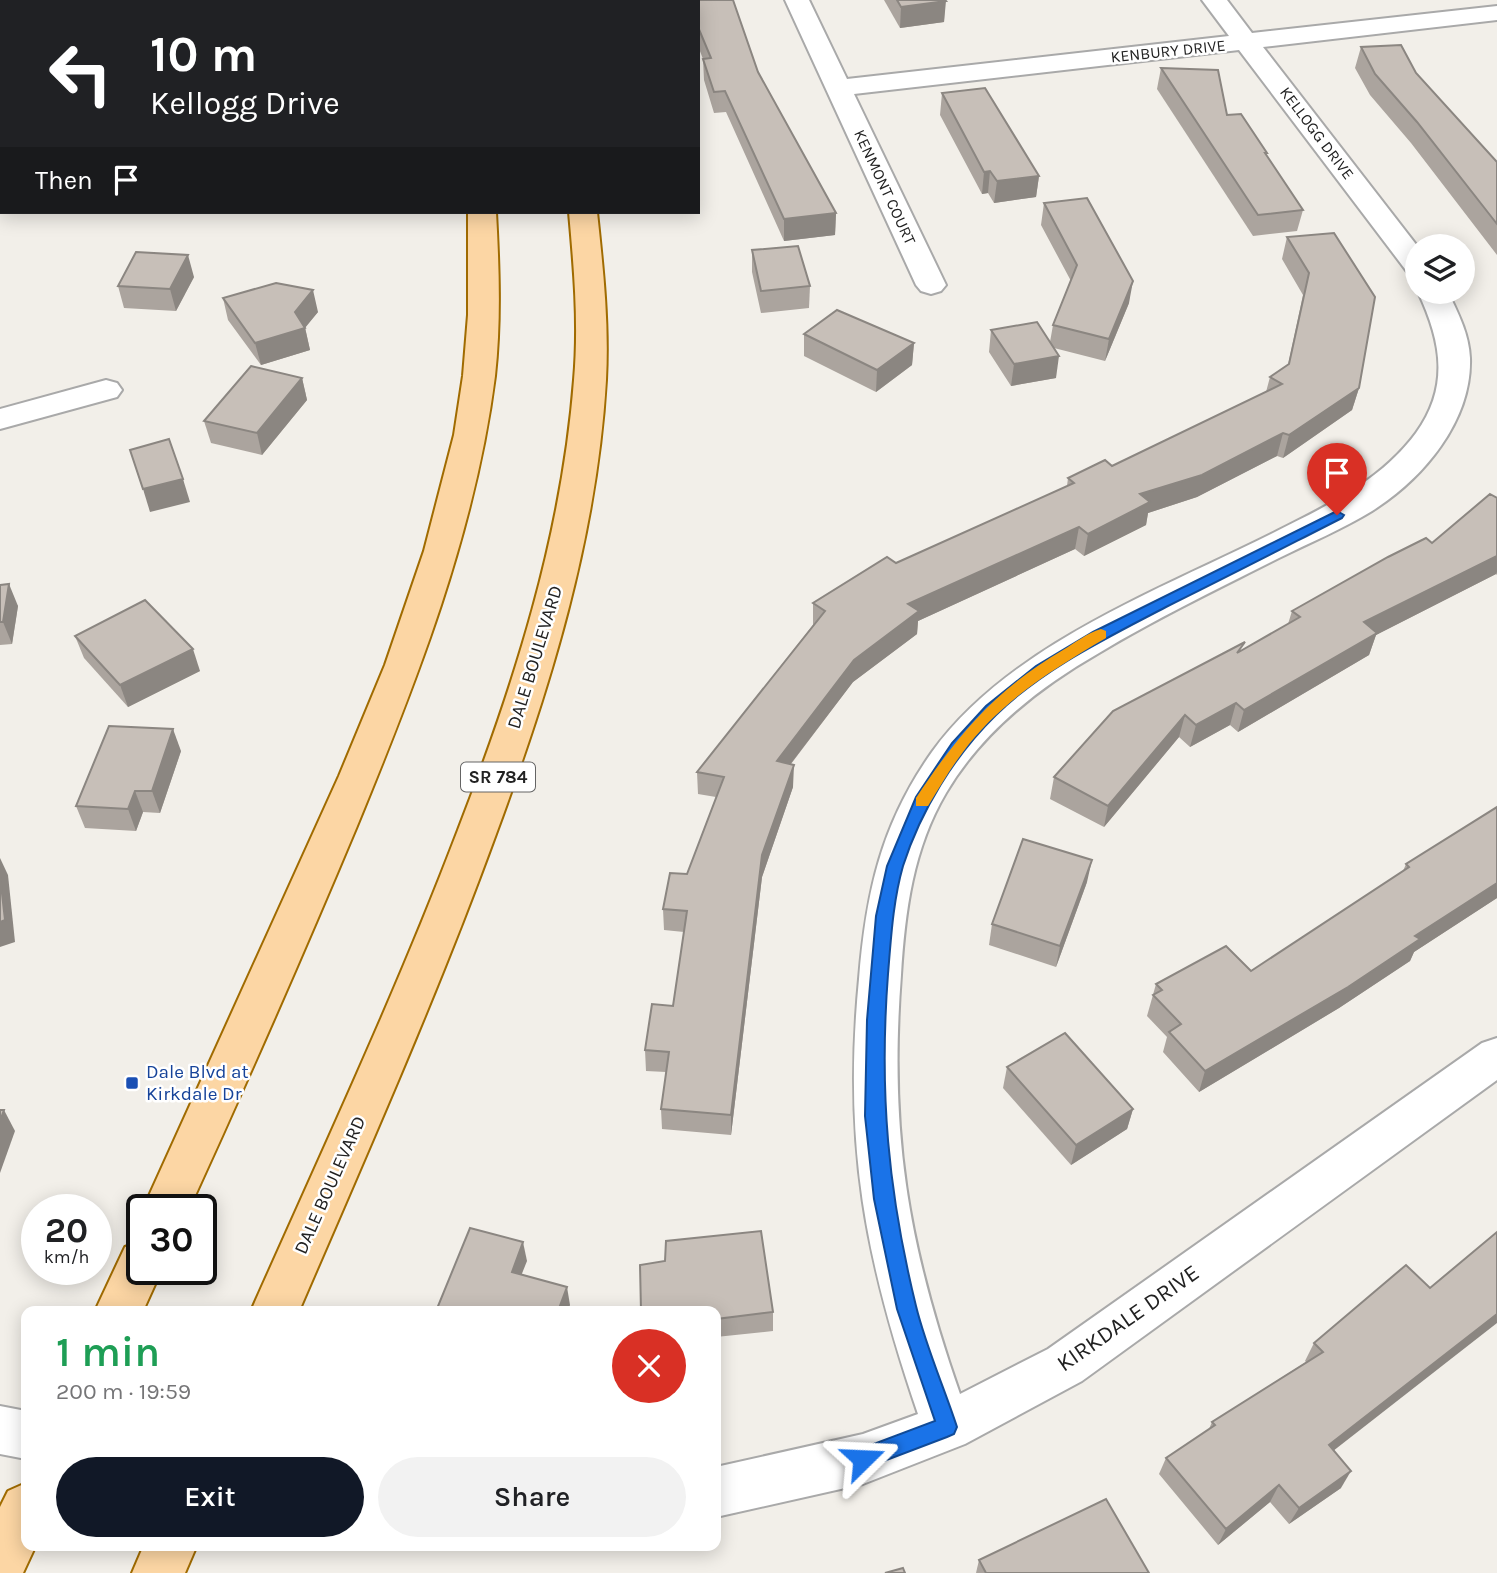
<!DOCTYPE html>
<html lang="en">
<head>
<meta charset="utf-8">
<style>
	:root { --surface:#fff; --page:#f2f2f2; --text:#202124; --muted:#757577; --accent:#111827 }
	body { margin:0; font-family:Karla,sans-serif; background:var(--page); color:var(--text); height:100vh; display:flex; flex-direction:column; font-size:26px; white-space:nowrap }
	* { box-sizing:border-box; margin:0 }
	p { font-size:23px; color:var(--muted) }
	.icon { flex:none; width:38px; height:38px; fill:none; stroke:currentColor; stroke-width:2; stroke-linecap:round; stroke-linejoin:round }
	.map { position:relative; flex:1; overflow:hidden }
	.details { position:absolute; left:21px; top:1306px; width:700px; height:245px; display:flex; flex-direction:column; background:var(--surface); border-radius:14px; box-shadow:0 4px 18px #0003 }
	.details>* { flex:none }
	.top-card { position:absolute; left:0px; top:0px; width:700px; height:214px; box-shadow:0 4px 18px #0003; background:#202124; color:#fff; overflow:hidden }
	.controls { position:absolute; left:1405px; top:234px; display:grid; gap:14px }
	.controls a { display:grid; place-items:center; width:70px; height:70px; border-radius:50%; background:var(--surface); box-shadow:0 4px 18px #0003; font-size:35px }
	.speed { position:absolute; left:21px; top:1194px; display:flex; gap:14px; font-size:35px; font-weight:700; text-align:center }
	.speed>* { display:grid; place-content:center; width:91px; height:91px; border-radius:50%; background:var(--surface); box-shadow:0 4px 18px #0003; line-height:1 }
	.speed small { font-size:18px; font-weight:400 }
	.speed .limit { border:4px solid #111; border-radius:10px; background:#fff; color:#111 }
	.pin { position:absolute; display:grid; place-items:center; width:60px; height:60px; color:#fff; margin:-72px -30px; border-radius:50% 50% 50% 0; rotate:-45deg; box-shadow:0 0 7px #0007 }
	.pin .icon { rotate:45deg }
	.me { position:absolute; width:77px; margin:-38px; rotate:69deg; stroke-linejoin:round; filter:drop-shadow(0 0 5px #0008) }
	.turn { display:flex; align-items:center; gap:24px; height:147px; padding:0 35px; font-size:32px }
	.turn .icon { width:91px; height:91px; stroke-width:2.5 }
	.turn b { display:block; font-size:49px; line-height:60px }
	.then { display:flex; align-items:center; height:66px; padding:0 35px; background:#0003; gap:14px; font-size:26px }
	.round { display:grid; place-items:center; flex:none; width:74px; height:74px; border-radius:37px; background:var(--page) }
	.headline { display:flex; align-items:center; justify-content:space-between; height:119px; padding:0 35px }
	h1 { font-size:42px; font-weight:600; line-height:52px; color:#1e9e55 }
	.button { display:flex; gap:14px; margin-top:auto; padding:14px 35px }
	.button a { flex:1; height:80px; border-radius:42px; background:var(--accent); color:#fff; font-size:28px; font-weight:600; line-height:80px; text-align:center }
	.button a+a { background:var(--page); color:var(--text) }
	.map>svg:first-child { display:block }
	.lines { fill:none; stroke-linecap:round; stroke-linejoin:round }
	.minor-casing { stroke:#a9a9a9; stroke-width:4 }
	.major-casing { stroke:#a06b00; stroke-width:4 }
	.minor { fill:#fff; fill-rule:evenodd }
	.major { fill:#fcd6a4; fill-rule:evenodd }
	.wall { fill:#aba49e }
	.shaded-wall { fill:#8b8681 }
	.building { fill:#c7bfb8; stroke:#8b8681; stroke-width:2 }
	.route { fill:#1a73e8; stroke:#114b97; stroke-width:2 }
	.slow { fill:#f59e0b }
	.transit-dot { fill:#1a4fb4; stroke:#fff; stroke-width:2.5 }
	.labels { text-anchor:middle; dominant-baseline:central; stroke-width:5; stroke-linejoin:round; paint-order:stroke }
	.far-street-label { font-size:16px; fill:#222; stroke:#fff }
	.shield { fill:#fff; stroke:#646464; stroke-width:2 }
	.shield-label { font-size:18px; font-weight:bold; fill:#222 }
	.street-label { font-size:19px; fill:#222; stroke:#fff }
	.transit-label { font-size:19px; fill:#164399; stroke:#fff; text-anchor:start }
	.near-street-label { font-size:23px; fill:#222; stroke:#fff }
</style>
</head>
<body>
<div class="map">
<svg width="1497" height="1573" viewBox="0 0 1497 1573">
	<rect width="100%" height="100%" fill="#f2efe9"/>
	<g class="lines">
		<defs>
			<g id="minor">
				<path d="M785 0H809L847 79 1229 36 1202 0H1227L1252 33 1497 6V20L1263 47 1418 247V276L1408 273 1239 50 854 94 946 285 941 291 931 294 921 291 916 285Z"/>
				<rect x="0" y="105" width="2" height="16"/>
				<path d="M1418 292H1448C1458 313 1469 334 1470 358 1472 421 1423 479 1372 511 1343 529 1309 543 1279 558 1218 589 1157 618 1099 653 1038 688 982 732 946 793 913 849 905 911 901 975 889 1133 908 1245 960 1394L1048 1349 1482 1043 1497 1038V1080L1082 1381 965 1444 863 1484 716 1517V1467L863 1434 918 1414C865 1259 843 1144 859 979 866 893 881 824 932 752 1008 646 1157 591 1271 534 1324 507 1379 483 1416 433 1450 386 1441 341 1418 292Z"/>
				<path d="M106 380 117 383 122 390 117 397 0 429V409Z"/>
				<path d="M0 1406 26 1411V1459L0 1454Z"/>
			</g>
			<g id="major">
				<path d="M412 0H436L437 2H413Z"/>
				<rect x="504" y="0" width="24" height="2"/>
				<path d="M468 212H496C499 267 501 322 495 376 475 533 417 680 357 826 303 955 247 1082 189 1209H143L339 776 385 665 424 551 454 435 463 376 468 315Z"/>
				<path d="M569 212H597C603 268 609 323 606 380 597 537 550 688 496 834 437 996 367 1153 299 1311H251C322 1151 396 993 458 830 514 685 562 536 574 380 579 324 574 268 569 212Z"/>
				<path d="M142 1241V1269H162L143 1311H95L125 1247Z"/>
				<path d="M26 1483V1545H36L23 1573H0V1507L8 1491Z"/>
				<path d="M144 1545H197L185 1573H132Z"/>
			</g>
		</defs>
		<!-- minor casing -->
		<use href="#minor" class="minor-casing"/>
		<!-- major casing -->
		<use href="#major" class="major-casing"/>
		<!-- minor -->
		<use href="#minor" class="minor"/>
		<!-- major -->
		<use href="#major" class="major"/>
	</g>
	<!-- wall -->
	<g class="wall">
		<path d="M680 0H733L758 72 836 213 835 235 784 241 726 112 714 113 704 80 703 59 698 46V2H681Z"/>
		<path d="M884 0H945L944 22 900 28Z"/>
		<path d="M2 11V61L0 60V14Z"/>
		<path d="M1361 47 1416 73 1497 162V255L1411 143 1370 95 1355 68Z"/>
		<path d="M1161 68 1227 115 1267 156 1303 210 1297 231 1253 236 1157 89Z"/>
		<path d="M942 93 1039 176 1036 197 994 203 988 193 982 194 940 115Z"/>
		<path d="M1044 203 1129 303 1105 361 1054 348 1056 378 1011 386 989 352 991 330 1050 342 1053 325 1071 281 1041 225Z"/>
		<path d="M1334 233 1359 388 1352 410 1283 458 1277 456 1197 497 1148 513 1146 525 1084 556 1075 549 918 621 917 634 853 682 791 764 793 787 762 877 731 1135 662 1129 661 1109 666 1072 646 1071 645 1050 673 1006 684 932 664 930 663 909 687 874 716 797 698 794 697 772 813 625V603L896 563 1067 486 1068 478 1112 466 1266 392 1270 377 1288 365 1303 295 1282 259 1287 237Z"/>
		<path d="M752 250 810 286 809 308 761 313 752 272Z"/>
		<path d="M194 277 176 311 124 308 118 286Z"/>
		<path d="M223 298 318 312 305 327 310 350 261 365 228 320Z"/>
		<path d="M804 334 914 343 912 365 876 392 804 356Z"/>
		<path d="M302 378 307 400 262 455 211 443 204 421Z"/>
		<path d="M1497 498V575L1496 574 1376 635 1369 655 1238 732 1230 725 1190 747 1179 737 1104 827 1050 799 1054 777 1242 650 1288 624 1292 611 1432 543Z"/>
		<path d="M0 585 18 606 12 644 0 645Z"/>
		<path d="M75 636 200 671 128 707 84 658Z"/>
		<path d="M181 751 160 813 143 812 136 831 85 828 76 806Z"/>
		<path d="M1497 807V898L1414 952 1410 961 1339 1008 1199 1092 1163 1052 1167 1037 1147 1016 1156 984 1251 971 1403 871 1406 864Z"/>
		<path d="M1087 882 1056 967 989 945 992 924Z"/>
		<path d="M1007 1067 1133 1109 1127 1129 1071 1165 1003 1088Z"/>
		<path d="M1406 1265 1334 1450 1341 1488 1289 1524 1270 1502 1218 1545 1159 1474 1166 1458 1209 1429 1212 1422 1306 1362 1305 1361 1314 1343Z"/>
		<path d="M716 1311 773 1312V1331L716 1337Z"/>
		<path d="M979 1560 1149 1573H976Z"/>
	</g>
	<!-- shaded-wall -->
	<g class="shaded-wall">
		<path d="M71 0H91L90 2H70Z"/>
		<path d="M946 1 944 22 900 28 901 7Z"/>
		<path d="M990 171 988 193 982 194 984 172Z"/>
		<path d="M1039 176 1036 197 994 203 997 181Z"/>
		<path d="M836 213 835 235 784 241V219Z"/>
		<path d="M188 255 194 277 176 311 170 289Z"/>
		<path d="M1133 281 1129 303 1105 361 1109 339Z"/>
		<path d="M313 290 318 312 305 328 310 350 261 365 255 343 295 312Z"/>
		<path d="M914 343 912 365 876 392 877 370Z"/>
		<path d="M1059 356 1056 378 1011 386 1014 364Z"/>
		<path d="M302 378 307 400 262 455 257 433Z"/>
		<path d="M1359 388 1352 410 1283 458 1289 435Z"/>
		<path d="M1283 433 1277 456 1197 497 1148 513 1146 525 1084 556 1088 534 1140 494Z"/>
		<path d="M183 479 190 502 150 512 143 489Z"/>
		<path d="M1079 527 1075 549 918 621 917 634 853 682 776 783 777 761 854 660 908 604Z"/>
		<path d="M1497 556V572L1496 574 1376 635 1369 655 1238 732 1244 710 1364 622Z"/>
		<path d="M9 584 18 606 12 644 3 622Z"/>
		<path d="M193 649 200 671 128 707 120 685Z"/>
		<path d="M1236 703 1230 725 1190 747 1196 725Z"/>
		<path d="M1185 715 1179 737 1104 827 1108 806Z"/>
		<path d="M173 729 181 751 160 813 152 791Z"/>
		<path d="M794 765 793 787 762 877 731 1135V1115L762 855Z"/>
		<path d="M135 791 143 812 136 831 128 809Z"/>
		<path d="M0 858 8 875 15 942 0 947Z"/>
		<path d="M1092 860 1087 882 1056 967 1060 946Z"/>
		<path d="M1497 883V898L1414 952 1410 961 1339 1008 1199 1092 1205 1071Z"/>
		<path d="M1133 1109 1127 1129 1071 1165 1076 1145Z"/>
		<path d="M4 1110 15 1131 0 1173V1121Z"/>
		<path d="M523 1242 527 1261 515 1291 512 1272Z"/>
		<path d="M567 1287 570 1305 568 1311H558Z"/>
		<path d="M1497 1314V1323L1319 1462 1329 1445Z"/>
		<path d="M1351 1471 1341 1488 1289 1524 1299 1508Z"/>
		<path d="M1279 1485 1270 1502 1218 1545 1226 1529Z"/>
	</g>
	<!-- building -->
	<g class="building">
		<path d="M10 0H71L70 2H9Z"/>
		<path d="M688 0H733L758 72 836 213 784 219 725 91 714 92 703 59 711 58 698 27V2H688Z"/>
		<path d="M897 0H945L946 1 901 7Z"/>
		<path d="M2 11V45L0 43V14Z"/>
		<path d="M1401 45 1416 73 1497 162V224L1417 122 1375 74 1361 47Z"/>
		<path d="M1161 68 1218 70 1227 115 1241 114 1267 153H1265L1303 210 1258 215Z"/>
		<path d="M985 88 1039 176 997 181 990 171 984 172 942 93Z"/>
		<path d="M1087 198 1133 281 1109 339 1053 325 1077 265 1044 203Z"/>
		<path d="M1334 233 1375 297 1359 388 1289 435 1283 433 1202 475 1140 494 1150 502 1088 534 1079 527 908 604 919 611 854 660 777 761 794 765 762 855 731 1115 661 1109 669 1052 645 1050 652 1004 673 1006 687 911 663 909 670 873 687 874 724 777 697 772 825 611 813 603 887 557 896 563 1074 483 1068 478 1105 460 1112 466 1282 384 1270 377 1289 364 1309 273 1287 237Z"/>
		<path d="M798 246 810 286 761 291 752 250Z"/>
		<path d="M136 252 188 255 170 289 118 286Z"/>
		<path d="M276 283 313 290 295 312 305 328 255 343 223 298Z"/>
		<path d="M837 310 914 343 877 370 804 334Z"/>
		<path d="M1037 322 1059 356 1014 364 991 330Z"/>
		<path d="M251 366 302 378 257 433 204 421Z"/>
		<path d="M169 439 183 479 143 489 130 450Z"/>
		<path d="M1490 494 1497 498V556L1364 622 1377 633 1244 710 1236 703 1196 725 1185 715 1108 806 1054 777 1113 711 1245 642 1237 653 1300 617 1292 611 1388 557 1426 538 1432 543Z"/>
		<path d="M9 584 3 622H0V585Z"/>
		<path d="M145 600 193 649 120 685 75 636Z"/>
		<path d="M109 726 173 729 152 791H135L128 809 76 806Z"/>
		<path d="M1497 807V883L1415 936 1420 939 1348 987 1205 1071 1169 1032 1181 1024 1153 995 1162 990 1156 984 1226 946 1251 971 1409 867 1406 864Z"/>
		<path d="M1023 839 1092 860 1060 946 992 924Z"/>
		<path d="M0 876 5 920 0 922Z"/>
		<path d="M1065 1033 1133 1109 1076 1145 1007 1067Z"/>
		<path d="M0 1110H4L0 1121Z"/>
		<path d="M470 1228 523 1242 512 1272 567 1287 558 1311H436Z"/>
		<path d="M761 1231 773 1312 716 1319V1311H641L640 1265 665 1261 666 1241Z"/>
		<path d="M1497 1232V1314L1329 1445 1351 1471 1299 1508 1279 1485 1226 1529 1166 1458 1215 1425 1212 1422 1323 1352 1314 1343 1406 1265 1430 1288Z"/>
		<path d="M1106 1499 1149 1573H986L979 1560Z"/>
		<path d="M903 1568 905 1573H885Z"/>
	</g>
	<!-- route -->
	<path class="route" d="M1337 511 1344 515 1342 518C1283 548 1225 578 1166 607 1107 638 1044 668 996 715 954 756 921 810 903 866 893 901 891 938 888 974 879 1092 888 1192 916 1306 926 1347 944 1387 957 1427L954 1434 947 1437 863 1469 855 1466 852 1459 855 1451 935 1421 897 1309 874 1199 865 1116 867 1020 876 916 887 866 916 797 952 743 986 706 1036 666 1093 632Z"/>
	<!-- slow -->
	<path class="slow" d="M1101 629 1106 631V638C1053 669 1000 702 963 752 950 769 939 788 928 806H916V798C959 733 995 690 1063 650 1075 643 1087 633 1101 629Z"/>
	<!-- markers -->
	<rect class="transit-dot" x="125" y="1076" width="14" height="14" rx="3.5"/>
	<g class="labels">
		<!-- far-street labels -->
		<g class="far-street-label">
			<text transform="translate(1168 51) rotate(-6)">KENBURY DRIVE</text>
			<text transform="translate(1317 133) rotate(53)">KELLOGG DRIVE</text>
			<text transform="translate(885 187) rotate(65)">KENMONT COURT</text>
		</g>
		<!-- shield labels -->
		<rect class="shield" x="461" y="762.5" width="74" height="29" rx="5"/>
		<g class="shield-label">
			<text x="498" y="777">SR 784</text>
		</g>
		<!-- street labels -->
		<g class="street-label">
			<text transform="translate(535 657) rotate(-73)">DALE BOULEVARD</text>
			<text transform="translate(330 1185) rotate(-66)">DALE BOULEVARD</text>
		</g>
		<!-- transit labels -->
		<g class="transit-label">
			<text x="146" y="1072">Dale Blvd at<tspan x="146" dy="22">Kirkdale Dr</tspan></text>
		</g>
		<!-- near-street labels -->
		<g class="near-street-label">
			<text transform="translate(1128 1318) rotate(-35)">KIRKDALE DRIVE</text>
		</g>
	</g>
</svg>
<div class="controls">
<a><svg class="icon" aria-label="layers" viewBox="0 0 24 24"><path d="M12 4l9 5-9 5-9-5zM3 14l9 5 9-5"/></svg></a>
</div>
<div class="speed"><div>20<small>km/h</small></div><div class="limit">30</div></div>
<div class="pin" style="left:1337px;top:515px;background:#d93025"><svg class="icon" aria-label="arrive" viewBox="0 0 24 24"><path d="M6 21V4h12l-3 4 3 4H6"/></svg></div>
<svg class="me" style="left:863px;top:1459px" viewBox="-20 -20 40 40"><path d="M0-17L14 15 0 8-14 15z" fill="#1a73e8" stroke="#fff" stroke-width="4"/></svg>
<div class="top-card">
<div class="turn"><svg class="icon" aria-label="left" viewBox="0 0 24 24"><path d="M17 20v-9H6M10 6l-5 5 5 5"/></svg><div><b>10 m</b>Kellogg Drive</div></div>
<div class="then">Then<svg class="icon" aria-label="arrive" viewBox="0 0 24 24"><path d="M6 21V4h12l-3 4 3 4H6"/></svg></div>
</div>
<section class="details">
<div class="headline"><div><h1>1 min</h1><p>200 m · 19:59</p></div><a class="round" style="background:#d93025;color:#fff"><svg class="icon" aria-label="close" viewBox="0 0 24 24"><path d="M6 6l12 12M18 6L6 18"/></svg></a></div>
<div class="button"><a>Exit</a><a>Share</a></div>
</section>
</div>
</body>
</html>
